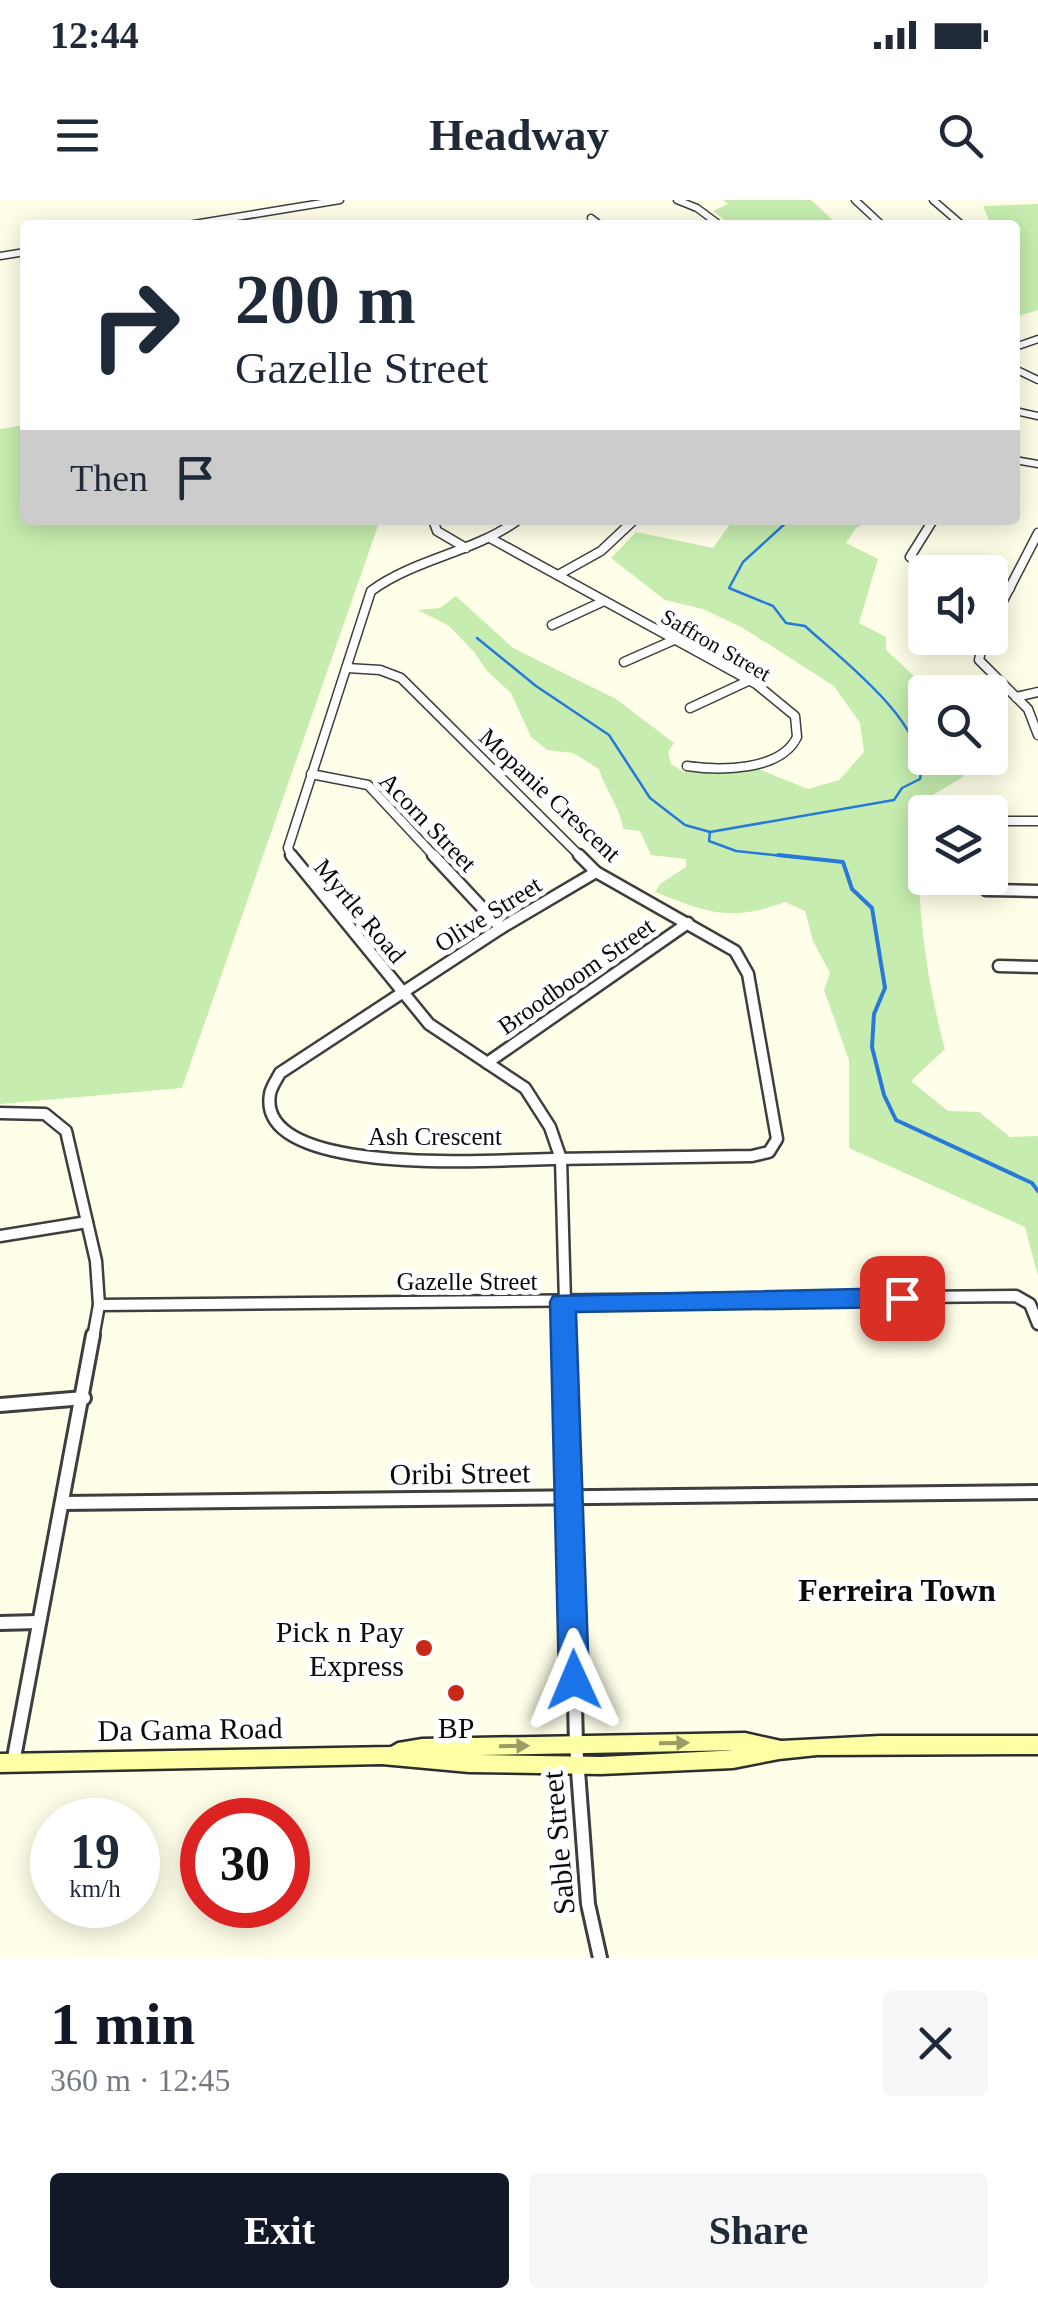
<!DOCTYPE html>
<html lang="en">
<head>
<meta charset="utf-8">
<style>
	:root { --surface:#fff; --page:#f6f6f7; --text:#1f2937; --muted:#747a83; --accent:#111827 }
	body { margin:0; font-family:"Times New Roman",serif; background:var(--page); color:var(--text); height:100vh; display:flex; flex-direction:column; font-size:38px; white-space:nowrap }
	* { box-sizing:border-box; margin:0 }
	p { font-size:32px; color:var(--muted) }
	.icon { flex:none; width:55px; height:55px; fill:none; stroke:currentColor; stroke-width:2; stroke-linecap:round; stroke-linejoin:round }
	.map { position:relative; height:1758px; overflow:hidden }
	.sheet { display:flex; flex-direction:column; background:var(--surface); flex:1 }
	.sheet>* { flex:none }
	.top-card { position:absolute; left:20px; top:20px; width:1000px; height:305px; border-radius:10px; box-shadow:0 5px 25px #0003; background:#fff; color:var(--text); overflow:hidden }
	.fabs { position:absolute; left:908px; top:355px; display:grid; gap:20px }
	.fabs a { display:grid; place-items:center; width:100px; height:100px; border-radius:10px; background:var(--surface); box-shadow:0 5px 25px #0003; font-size:50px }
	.speed { position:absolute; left:30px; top:1598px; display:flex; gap:20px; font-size:50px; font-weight:700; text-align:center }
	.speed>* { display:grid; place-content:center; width:130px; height:130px; border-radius:50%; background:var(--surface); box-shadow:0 5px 25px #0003; line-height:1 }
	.speed small { font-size:25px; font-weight:400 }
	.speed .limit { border:15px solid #d22; background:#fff; color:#111 }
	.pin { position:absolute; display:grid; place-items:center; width:85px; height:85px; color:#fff; margin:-42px; border-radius:20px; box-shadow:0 5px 15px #0006 }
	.me { position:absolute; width:110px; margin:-55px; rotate:359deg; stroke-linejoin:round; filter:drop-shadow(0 0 8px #0008) }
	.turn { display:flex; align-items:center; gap:35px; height:210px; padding:0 50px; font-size:45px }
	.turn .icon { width:130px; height:130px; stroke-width:2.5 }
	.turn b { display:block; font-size:70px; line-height:85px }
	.then { display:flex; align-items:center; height:95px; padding:0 50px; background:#0003; gap:20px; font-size:38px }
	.round { display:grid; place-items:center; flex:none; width:105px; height:105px; border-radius:10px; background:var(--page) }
	.summary { display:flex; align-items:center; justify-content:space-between; height:170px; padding:0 50px }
	h1 { font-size:60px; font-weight:700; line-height:75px; color:var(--accent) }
	.cta { display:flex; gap:20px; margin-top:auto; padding:20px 50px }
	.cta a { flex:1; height:115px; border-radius:10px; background:var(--accent); color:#fff; font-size:40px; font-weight:700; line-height:115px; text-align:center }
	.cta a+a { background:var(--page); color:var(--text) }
	.status { display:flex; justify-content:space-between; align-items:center; height:70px; padding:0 50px; background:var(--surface); direction:ltr }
	.status svg { height:28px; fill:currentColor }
	header { display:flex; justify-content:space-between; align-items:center; height:130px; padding:0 50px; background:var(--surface); font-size:45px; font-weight:700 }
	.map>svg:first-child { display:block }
	.green { fill:#c6edaf }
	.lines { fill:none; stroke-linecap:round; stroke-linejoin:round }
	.stream-far1 { stroke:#2879da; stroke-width:2.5 }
	.stream { stroke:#2879da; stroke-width:4 }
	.street-far3-casing { stroke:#3e3e3e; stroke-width:9 }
	.street-far2-casing { stroke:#3e3e3e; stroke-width:11 }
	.street-far1-casing { stroke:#3e3e3e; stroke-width:15 }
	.street-casing { stroke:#3e3e3e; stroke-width:18 }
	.secondary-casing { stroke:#2d2d2d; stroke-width:5 }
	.street-far3 { stroke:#fff; stroke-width:6 }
	.street-far2 { stroke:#fff; stroke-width:8 }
	.street-far1 { stroke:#fff; stroke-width:10 }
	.street { stroke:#fff; stroke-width:12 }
	.secondary { fill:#fcffa3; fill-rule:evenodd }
	.oneway { fill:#9c9d66 }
	.route { fill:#1a73e8; stroke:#114b97; stroke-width:2.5 }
	.poi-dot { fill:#c72817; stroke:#fff; stroke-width:4 }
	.labels { text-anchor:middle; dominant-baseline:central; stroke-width:10; stroke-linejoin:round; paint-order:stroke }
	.far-street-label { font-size:22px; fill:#0b0b0b; stroke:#fff }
	.street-label { font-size:25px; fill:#0b0b0b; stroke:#fff }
	.near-street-label { font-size:30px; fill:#0b0b0b; stroke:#fff }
	.near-poi-label { font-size:30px; fill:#0b0b0b; stroke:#fff; text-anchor:end }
	.near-neighbourhood-label { font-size:32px; font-weight:bold; fill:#0b0b0b; stroke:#fff }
</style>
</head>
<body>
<div class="status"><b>12:44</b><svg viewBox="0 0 49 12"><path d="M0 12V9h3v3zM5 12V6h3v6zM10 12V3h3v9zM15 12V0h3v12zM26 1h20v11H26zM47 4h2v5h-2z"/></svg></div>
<header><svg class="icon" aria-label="menu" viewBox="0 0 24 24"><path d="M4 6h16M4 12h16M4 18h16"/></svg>Headway<svg class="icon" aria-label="search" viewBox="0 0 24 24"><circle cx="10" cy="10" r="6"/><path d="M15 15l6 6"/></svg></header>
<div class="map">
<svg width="1038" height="1758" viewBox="0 0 1038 1758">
	<rect width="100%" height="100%" fill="#fffee8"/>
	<!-- green -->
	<g class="green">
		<path d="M723 0H811L838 25H731L713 11 728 4Z"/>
		<path d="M1038 4V110L1015 117V25H981L990 22 983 6Z"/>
		<path d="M25 225V320H380L182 888 0 904V229Z"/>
		<path d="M733 320H870L856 328 846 343 878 359 859 423 886 437V450L931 492H925V558H965L963 577 933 595 919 611C915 691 924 771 945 849L911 881 948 911 979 912 1010 937 1038 936V1076L1025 1027 849 948V860L824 790 830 773 813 741 805 711 785 702C730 722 708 713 655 692L660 684 686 667V659L651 655 640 631 623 629C620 606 606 592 599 569L573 553 547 550 531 537 511 493 487 471 474 452 449 426 418 410 440 408 456 396 513 448 616 499 674 543 668 552 671 564 684 572 751 566 808 589 839 580 864 552 860 523 834 486 743 428 703 409 665 400 611 358 636 332 713 348Z"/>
	</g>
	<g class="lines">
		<!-- stream-far1 -->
		<g class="stream-far1">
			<path d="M789 320 743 362 729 388 773 406 786 423 805 426C841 459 931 526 920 579L902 588 894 600 710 632 709 641 736 651 802 658"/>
			<path d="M477 438 536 486 609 535 650 598 685 625 710 632"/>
		</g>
		<!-- stream -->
		<path class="stream" d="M778 655 843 662 852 689 872 708 885 788 874 814 872 847 884 895 896 920 1032 983 1038 991"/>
		<defs>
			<g id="street-far3">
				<path d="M677 0 697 8 720 25"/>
				<path d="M855 0 882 25"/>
				<path d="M933 0 962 25"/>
				<path d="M591 18 600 25"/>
				<path d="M188 25 340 0"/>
				<path d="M0 56 25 52"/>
				<path d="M1015 147 1038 139"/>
				<path d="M1015 169 1038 180"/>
				<path d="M1015 211 1038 216"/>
				<path d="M1015 260 1038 264"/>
			</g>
			<g id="street-far2">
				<path d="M433 320 437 331 466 348"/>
				<path d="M490 338 756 484 795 516 797 537C781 571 720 571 687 566"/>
				<path d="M927 372 910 357 933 320"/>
				<path d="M558 375 601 351 634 320"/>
				<path d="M990 386 1010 388"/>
				<path d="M915 422 925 424"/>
				<path d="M552 425 604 401"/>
				<path d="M990 426 1038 333"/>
				<path d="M984 438 979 460 1028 509 1038 535"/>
				<path d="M624 462 674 440"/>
				<path d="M347 468 380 470 401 478 582 658"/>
				<path d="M1016 497 1038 492"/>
				<path d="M690 508 748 481"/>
				<path d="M311 574 368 585 436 658"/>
				<path d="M990 621H1038"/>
				<path d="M292 658 288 648 371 391C416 358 473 353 518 320"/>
			</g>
			<g id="street-far1">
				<path d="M291 655 429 824 525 888 550 927 561 959 566 1138"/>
				<path d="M433 655 501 728"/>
				<path d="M579 655 596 672"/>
				<path d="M596 672 735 751 748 774 777 939 769 952 752 956C686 957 619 958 553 959 507 959 255 980 270 894 271 887 277 879 280 873L501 728Z"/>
				<path d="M986 690 1038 691"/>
				<path d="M999 766 1038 767"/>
				<path d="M487 863 688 723"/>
				<path d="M0 913 45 914 66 931 96 1061 99 1105 93 1138"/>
				<path d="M0 1036 87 1022"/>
				<path d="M99 1105 1016 1096 1030 1104 1038 1124"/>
			</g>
			<g id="street">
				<path d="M566 1135 576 1544 588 1704 600 1758"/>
				<path d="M0 1205 84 1198"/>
				<path d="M63 1303 1038 1292"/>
				<path d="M0 1423 38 1422"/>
				<path d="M13 1563 93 1135"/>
			</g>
			<path id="secondary" d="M745 1533 781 1541 880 1536H1038V1554L817 1555 779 1559 733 1568 601 1574 469 1572 382 1564 0 1572V1554L391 1547 398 1543 422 1539ZM740 1550 601 1557 479 1555 741 1550Z"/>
		</defs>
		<!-- street-far3 casing -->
		<use href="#street-far3" class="street-far3-casing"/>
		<!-- street-far2 casing -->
		<use href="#street-far2" class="street-far2-casing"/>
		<!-- street-far1 casing -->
		<use href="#street-far1" class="street-far1-casing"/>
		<!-- street casing -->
		<use href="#street" class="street-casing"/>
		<!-- secondary casing -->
		<use href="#secondary" class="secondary-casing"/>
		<!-- street-far3 -->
		<use href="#street-far3" class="street-far3"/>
		<!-- street-far2 -->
		<use href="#street-far2" class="street-far2"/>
		<!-- street-far1 -->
		<use href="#street-far1" class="street-far1"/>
		<!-- street -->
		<use href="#street" class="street"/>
		<!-- secondary -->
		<use href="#secondary" class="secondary"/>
	</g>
	<!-- one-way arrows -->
	<defs><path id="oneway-solid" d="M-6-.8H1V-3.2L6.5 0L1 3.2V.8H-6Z" transform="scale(2.5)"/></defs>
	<g class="oneway">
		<use href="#oneway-solid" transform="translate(674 1543) rotate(-1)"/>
		<use href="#oneway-solid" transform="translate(514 1546) rotate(-1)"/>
	</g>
	<!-- route -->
	<path class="route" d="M902 1088 911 1091 915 1098 911 1104 902 1107 576 1112 589 1480 585 1489 574 1493 563 1489 559 1480 550 1102 553 1096Z"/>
	<!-- markers -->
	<g class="poi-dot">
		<circle cx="424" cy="1448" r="10"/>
		<circle cx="456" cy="1493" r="10"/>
	</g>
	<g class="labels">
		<!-- far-street labels -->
		<g class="far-street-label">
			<text transform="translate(716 445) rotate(30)">Saffron Street</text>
		</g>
		<!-- street labels -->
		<g class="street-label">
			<text transform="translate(550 595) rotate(43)">Mopanie Crescent</text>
			<text transform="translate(428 622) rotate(46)">Acorn Street</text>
			<text transform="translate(360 711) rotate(50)">Myrtle Road</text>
			<text transform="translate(488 714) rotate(-32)">Olive Street</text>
			<text transform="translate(576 776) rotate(-35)">Broodboom Street</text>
			<text x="435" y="936">Ash Crescent</text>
			<text x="467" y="1081">Gazelle Street</text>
		</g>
		<!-- near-street labels -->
		<g class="near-street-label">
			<text transform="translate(460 1273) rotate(-1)">Oribi Street</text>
			<text transform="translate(190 1529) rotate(-1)">Da Gama Road</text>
			<text transform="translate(558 1643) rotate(-95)">Sable Street</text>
		</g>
		<!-- near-poi labels -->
		<g class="near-poi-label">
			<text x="404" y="1431">Pick n Pay<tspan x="404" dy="34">Express</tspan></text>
			<text x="456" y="1527" text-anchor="middle">BP</text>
		</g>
		<!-- near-neighbourhood labels -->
		<g class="near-neighbourhood-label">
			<text x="897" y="1390">Ferreira Town</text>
		</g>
	</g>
</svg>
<div class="fabs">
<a><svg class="icon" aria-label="sound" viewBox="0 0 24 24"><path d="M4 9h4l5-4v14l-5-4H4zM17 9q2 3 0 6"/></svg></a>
<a><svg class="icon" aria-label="search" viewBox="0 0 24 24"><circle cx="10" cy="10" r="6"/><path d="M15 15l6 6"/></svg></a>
<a><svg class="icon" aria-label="layers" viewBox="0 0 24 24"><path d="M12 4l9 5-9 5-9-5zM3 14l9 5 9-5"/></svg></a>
</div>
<div class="speed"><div>19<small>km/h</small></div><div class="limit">30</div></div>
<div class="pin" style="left:902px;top:1098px;background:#d93025"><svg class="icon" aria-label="arrive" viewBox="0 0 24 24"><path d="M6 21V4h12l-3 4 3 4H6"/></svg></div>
<svg class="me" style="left:574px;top:1480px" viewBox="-20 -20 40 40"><path d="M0-17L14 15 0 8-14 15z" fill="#1a73e8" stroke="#fff" stroke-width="4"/></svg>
<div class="top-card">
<div class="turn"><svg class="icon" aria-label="right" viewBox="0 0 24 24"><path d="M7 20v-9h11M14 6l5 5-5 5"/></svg><div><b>200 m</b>Gazelle Street</div></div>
<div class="then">Then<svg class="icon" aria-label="arrive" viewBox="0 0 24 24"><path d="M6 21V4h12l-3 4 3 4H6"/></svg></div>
</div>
</div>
<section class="sheet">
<div class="summary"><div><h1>1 min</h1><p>360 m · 12:45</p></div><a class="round"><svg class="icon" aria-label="close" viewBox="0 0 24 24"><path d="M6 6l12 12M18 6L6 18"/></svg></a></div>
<div class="cta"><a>Exit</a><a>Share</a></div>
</section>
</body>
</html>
